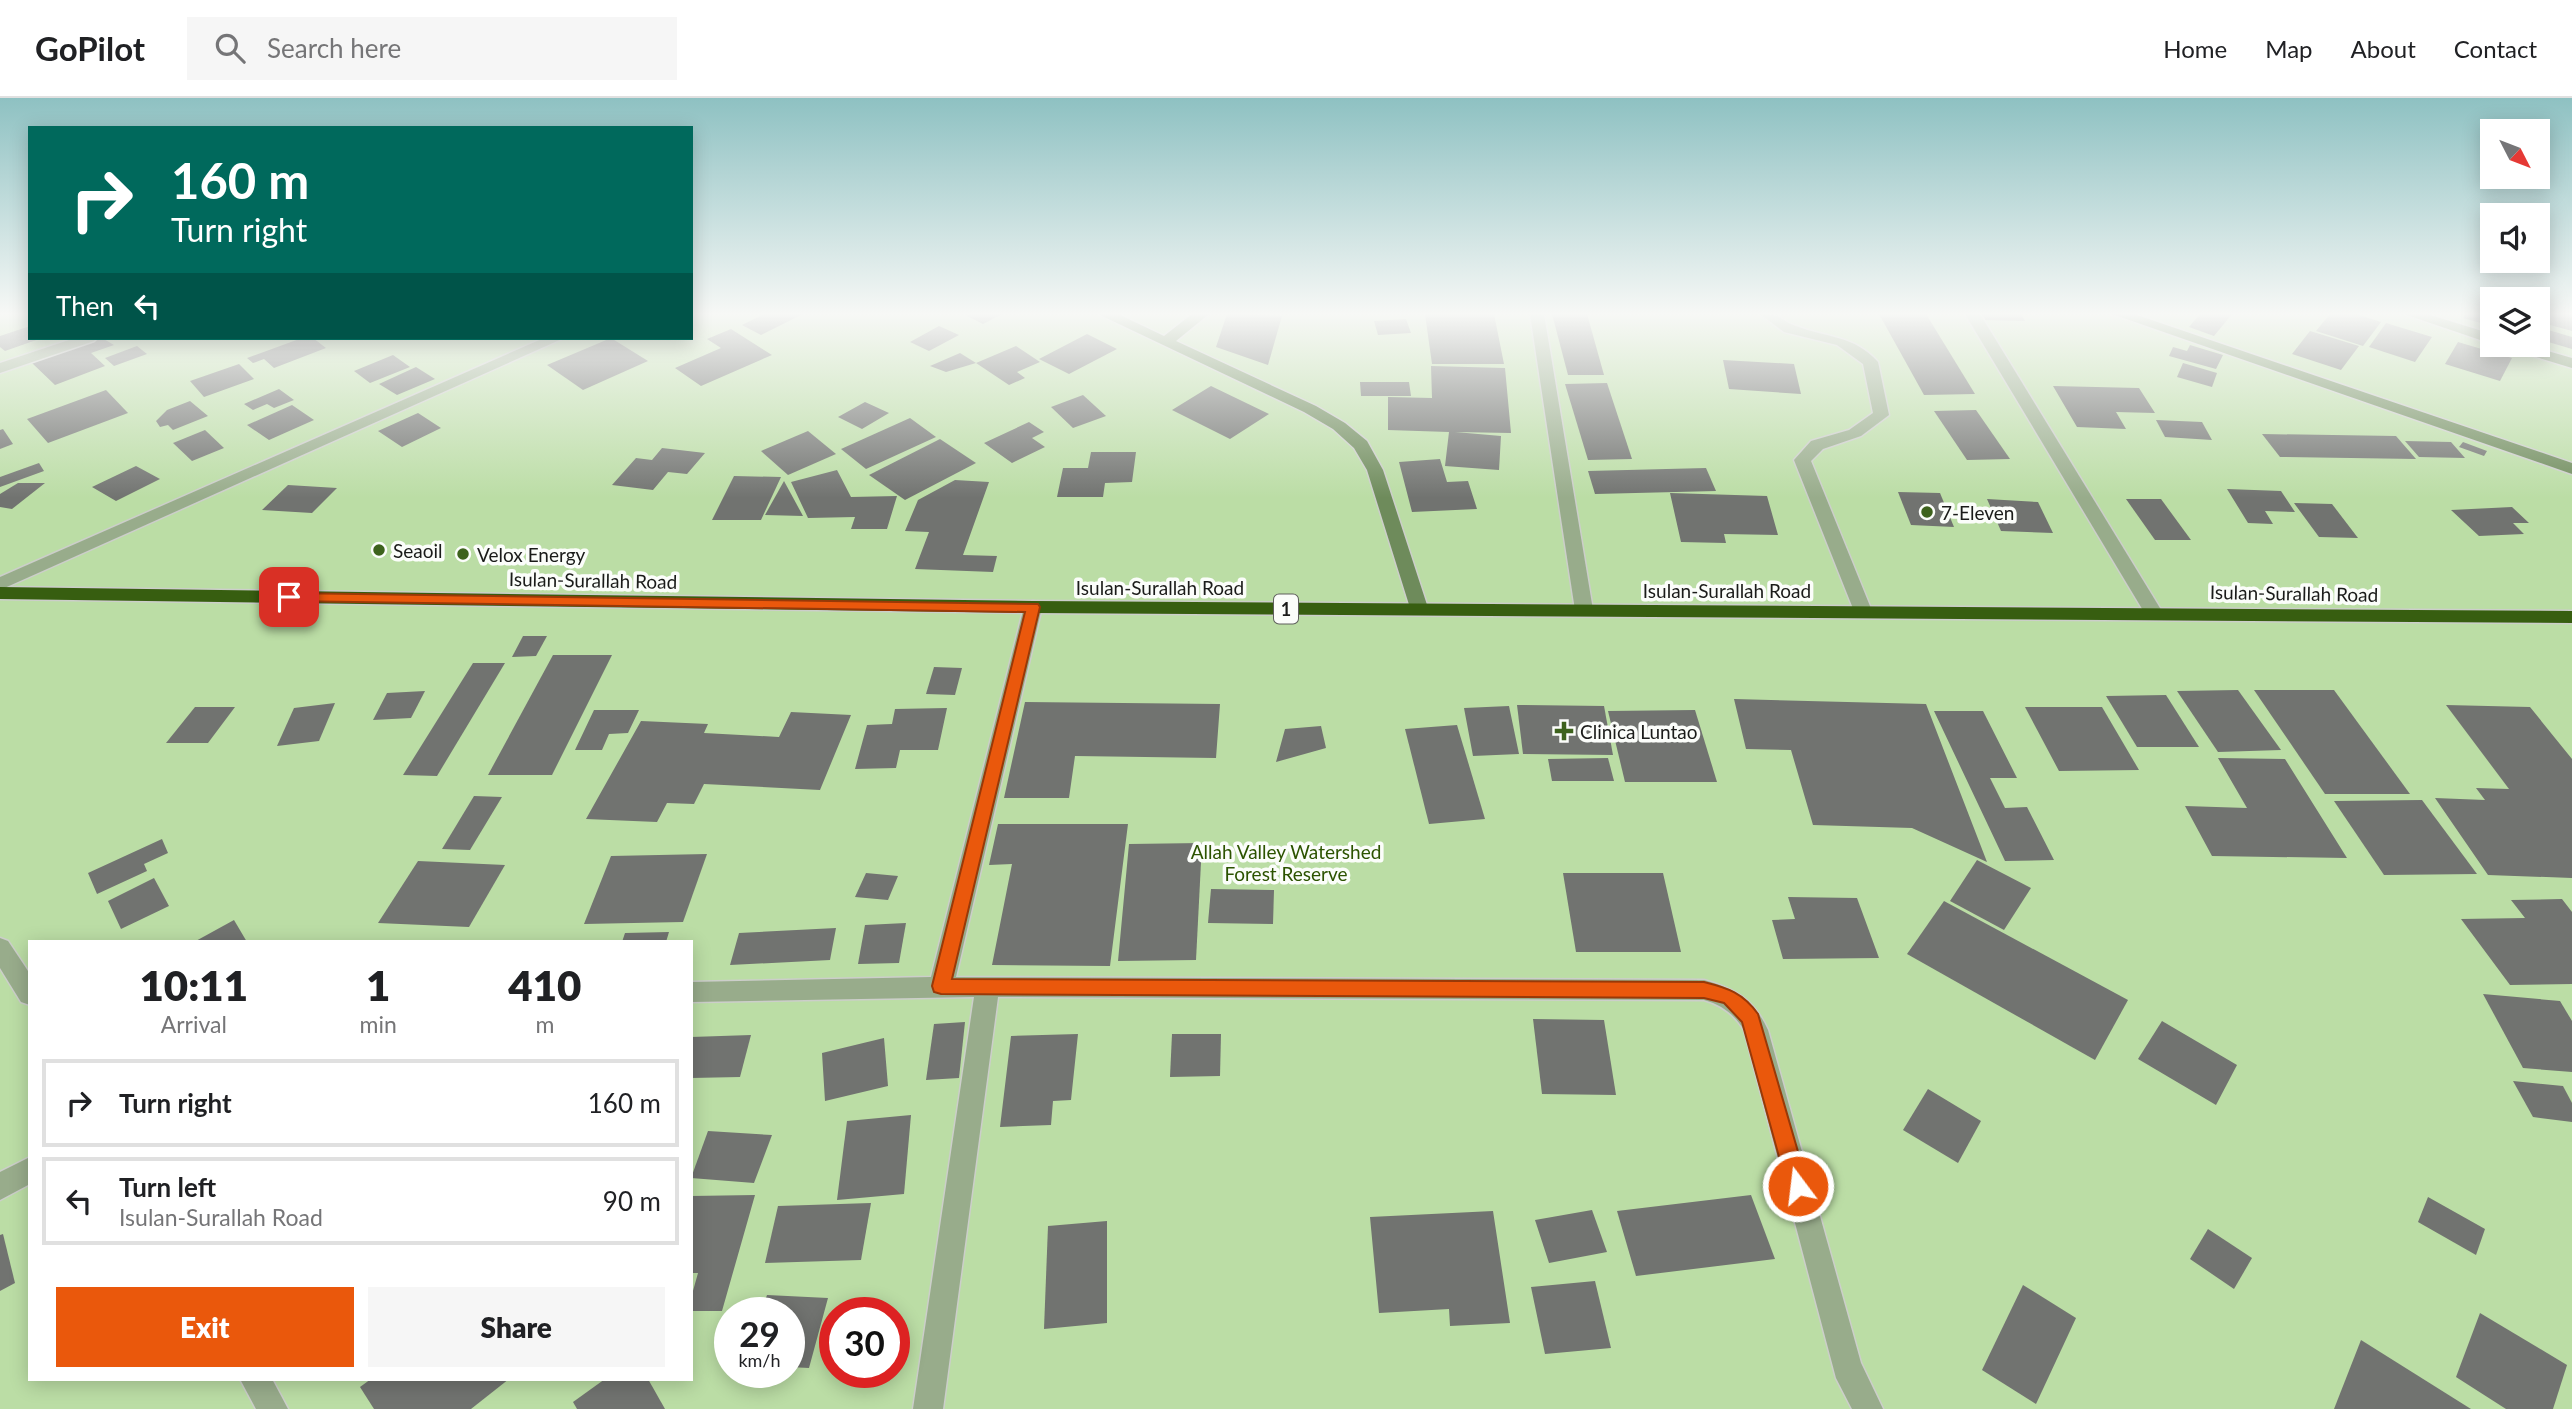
<!DOCTYPE html>
<html lang="en">
<head>
<meta charset="utf-8">
<style>
	:root { --surface:#fff; --page:#f6f6f6; --text:#202124; --muted:#757577; --line:#e0e0e0; --accent:#ea580c }
	body { margin:0; font-family:Lato,sans-serif; background:var(--page); color:var(--text); height:100vh; display:flex; flex-direction:column; font-size:26px; white-space:nowrap }
	* { box-sizing:border-box; margin:0 }
	p { font-size:23px; color:var(--muted) }
	.icon { flex:none; width:38px; height:38px; fill:none; stroke:currentColor; stroke-width:2; stroke-linecap:round; stroke-linejoin:round }
	.map { position:relative; flex:1; overflow:hidden }
	.panel { position:absolute; left:28px; top:842px; width:665px; height:441px; display:flex; flex-direction:column; background:var(--surface); border-radius:0px; box-shadow:0 4px 18px #0003 }
	.panel>* { flex:none }
	.guide { position:absolute; left:28px; top:28px; width:665px; height:214px; border-radius:0px; box-shadow:0 4px 18px #0003; background:#00695c; color:#fff; overflow:hidden }
	.needle { width:46px; rotate:132deg }
	.fabs { position:absolute; left:2480px; top:21px; display:grid; gap:14px }
	.fabs a { display:grid; place-items:center; width:70px; height:70px; border-radius:0px; background:var(--surface); box-shadow:0 4px 18px #0003; font-size:35px }
	.speed { position:absolute; left:714px; top:1199px; display:flex; gap:14px; font-size:35px; font-weight:700; text-align:center }
	.speed>* { display:grid; place-content:center; width:91px; height:91px; border-radius:50%; background:var(--surface); box-shadow:0 4px 18px #0003; line-height:1 }
	.speed small { font-size:18px; font-weight:400 }
	.speed .limit { border:10px solid #d22; background:#fff; color:#111 }
	.pin { position:absolute; display:grid; place-items:center; width:60px; height:60px; color:#fff; margin:-30px; border-radius:14px; box-shadow:0 4px 10px #0006 }
	.me { position:absolute; width:77px; margin:-38px; rotate:345deg; stroke-linejoin:round; filter:drop-shadow(0 0 5px #0008) }
	.turn { display:flex; align-items:center; gap:24px; height:147px; padding:0 28px; font-size:32px }
	.turn .icon { width:91px; height:91px; stroke-width:2.5 }
	.turn b { display:block; font-size:49px; line-height:60px }
	.then { display:flex; align-items:center; height:66px; padding:0 28px; background:#0003; gap:14px; font-size:26px }
	.eta { display:flex; justify-content:space-evenly; align-items:center; height:119px; text-align:center }
	.eta b { font-size:42px; font-weight:800; line-height:49px }
	.cta { display:flex; gap:14px; margin-top:auto; padding:14px 28px }
	.cta a { flex:1; height:80px; border-radius:0px; background:var(--accent); color:#fff; font-size:28px; font-weight:800; line-height:80px; text-align:center }
	.cta a+a { background:var(--page); color:var(--text) }
	ul { padding:0; list-style:none }
	li { display:flex; align-items:center; gap:21px; height:88px; margin:0 14px 10px; padding:0 14px; border:4px solid var(--line); border-radius:0px }
	li div { flex:1 }
	li b { display:block; font-size:26px }
	li em { font-style:normal }
	header { display:flex; align-items:center; gap:42px; box-sizing:border-box; height:98px; padding:0 35px; background:var(--surface); border-bottom:2px solid var(--line) }
	header strong { font-size:33px }
	nav { display:flex; gap:38px; margin-inline-start:auto; font-size:24px }
	.search { width:490px; height:63px; background:var(--page); display:flex; align-items:center; gap:18px; box-sizing:border-box; padding:0 24px; border-radius:0px; color:var(--muted); font-size:26px }
	.map>svg:first-child { display:block }
	.green { fill:#bbdda5; fill-rule:evenodd }
	.building { fill:#717370 }
	.lines { fill:none; stroke-linecap:round; stroke-linejoin:round }
	.street-casing { stroke:#ccceca; stroke-width:3 }
	.secondary-casing { stroke:#ccceca; stroke-width:3 }
	.highway-casing { stroke:#ccceca; stroke-width:3 }
	.street { fill:#98ac8b; fill-rule:evenodd }
	.secondary { fill:#6e8b5b; fill-rule:evenodd }
	.highway { fill:#375e10; fill-rule:evenodd }
	.route { fill:#ea580c; stroke:#983908; stroke-width:2 }
	.poi-dot { fill:#3d621c; stroke:#fbfdfa; stroke-width:2.5 }
	.labels { text-anchor:middle; dominant-baseline:central; stroke-width:7; stroke-linejoin:round; paint-order:stroke }
	.shield { fill:#fbfdfa; stroke:#5e5f5c; stroke-width:2 }
	.shield-label { font-size:18px; font-weight:bold; fill:#1a1b19 }
	.poi-label { font-size:19px; fill:#1a1b19; stroke:#fbfdfa; text-anchor:start }
	.street-label { font-size:19px; fill:#1a1b19; stroke:#fbfdfa }
	.park-label { font-size:19px; fill:#2c5300; stroke:#fbfdfa }
</style>
</head>
<body>
<header>
<strong>GoPilot</strong>
<div class="search"><svg class="icon" aria-label="search" viewBox="0 0 24 24"><circle cx="10" cy="10" r="6"/><path d="M15 15l6 6"/></svg>Search here</div>
<nav><a>Home</a><a>Map</a><a>About</a><a>Contact</a></nav>
</header>
<div class="map">
<svg width="2572" height="1311" viewBox="0 0 2572 1311">
	<rect width="100%" height="100%" fill="#eef0ec"/>
	<!-- green -->
	<path class="green" d="M0 216H30V240H691V216H2492V247H2538V216H2572V1311H0ZM30 844H691V1281H30ZM730 1214H789V1274H730ZM835 1214H894V1274H835Z"/>
	<!-- building -->
	<g class="building">
		<path d="M764 216H803L761 237 742 227Z"/>
		<path d="M971 216H1002L983 226 967 218Z"/>
		<path d="M1227 216 1282 218 1268 267 1216 249Z"/>
		<path d="M1425 216H1494L1504 266H1432Z"/>
		<path d="M1552 216H1587L1604 277H1568Z"/>
		<path d="M1879 216H1926L1975 296 1924 297Z"/>
		<path d="M1978 216H2021L2025 223 1981 222Z"/>
		<path d="M2200 216H2232L2214 238 2189 229Z"/>
		<path d="M2330 216H2356L2381 224 2363 248 2316 233Z"/>
		<path d="M2465 216H2492V228L2463 220Z"/>
		<path d="M2548 216H2572V233L2543 225Z"/>
		<path d="M1406 221 1411 235 1378 237 1374 223Z"/>
		<path d="M2386 225 2432 239 2415 264 2369 249Z"/>
		<path d="M30 228V240H42L5 253 0 249V238Z"/>
		<path d="M939 228 959 237 929 253 910 244Z"/>
		<path d="M2538 229 2572 239V251L2538 241Z"/>
		<path d="M731 231 772 257 701 288 675 270 721 250 707 241Z"/>
		<path d="M2310 233 2359 248 2341 272 2292 256Z"/>
		<path d="M1087 236 1117 251 1069 276 1039 261Z"/>
		<path d="M102 240 114 247 91 255 105 268 55 287 32 265Z"/>
		<path d="M302 240H313L326 250 274 270 264 261 253 265 247 260Z"/>
		<path d="M611 240 648 263 583 292 547 267Z"/>
		<path d="M2458 244 2512 260 2500 283 2445 266Z"/>
		<path d="M2190 247 2223 257 2216 271 2169 258 2173 249 2187 253Z"/>
		<path d="M137 248 147 256 114 268 105 260Z"/>
		<path d="M1016 248 1040 264 1017 274 1025 280 1009 287 976 265Z"/>
		<path d="M960 255 976 265 946 274 930 268Z"/>
		<path d="M393 257 410 269 370 285 354 273Z"/>
		<path d="M1723 262 1794 266 1801 296 1729 291Z"/>
		<path d="M2183 265 2217 275 2212 289 2177 279Z"/>
		<path d="M239 266 254 281 204 299 190 283Z"/>
		<path d="M1431 268 1505 270 1511 335 1455 334 1501 338 1499 372 1445 368 1449 334 1388 332V299L1432 300Z"/>
		<path d="M416 269 435 281 397 297 379 286Z"/>
		<path d="M1360 284H1409L1411 298H1361Z"/>
		<path d="M1607 285 1632 361 1588 362 1565 286Z"/>
		<path d="M1211 288 1269 316 1230 341 1172 312Z"/>
		<path d="M2053 288 2139 290 2155 315 2116 314 2126 331 2077 329Z"/>
		<path d="M279 291 294 302 274 310 267 306 253 312 244 306Z"/>
		<path d="M106 292 128 315 48 345 27 321Z"/>
		<path d="M1083 297 1106 318 1073 330 1051 309Z"/>
		<path d="M190 303 208 318 173 332 168 327 160 329 156 323 167 312Z"/>
		<path d="M865 304 889 315 862 331 838 319Z"/>
		<path d="M292 307 314 322 269 342 247 327Z"/>
		<path d="M1976 312 2010 361 1967 362 1934 313Z"/>
		<path d="M418 315 441 330 402 349 378 333Z"/>
		<path d="M910 320 936 339 866 371 841 351Z"/>
		<path d="M2156 322 2202 324 2212 342 2165 339Z"/>
		<path d="M1029 324 1044 334 1032 340 1045 349 1012 365 984 345Z"/>
		<path d="M3 331 13 346 0 351V332Z"/>
		<path d="M205 332 224 350 192 363 173 345Z"/>
		<path d="M808 333 836 356 788 377 761 353Z"/>
		<path d="M2262 336 2396 338 2416 361 2280 359Z"/>
		<path d="M940 341 976 365 905 402 869 377Z"/>
		<path d="M2405 343 2451 344 2465 360 2419 359Z"/>
		<path d="M2463 344 2487 353 2484 358 2459 349Z"/>
		<path d="M662 350 705 355 687 376 668 374 653 392 612 387 636 360 652 362Z"/>
		<path d="M1091 354H1136L1132 384 1105 385 1103 399H1057L1063 370H1088Z"/>
		<path d="M1440 361 1447 384 1468 383 1477 411 1412 414 1399 364Z"/>
		<path d="M39 365 44 373 0 389V379Z"/>
		<path d="M136 368 160 381 116 403 92 389Z"/>
		<path d="M1706 370 1716 393 1595 396 1588 373Z"/>
		<path d="M837 372 851 399 897 398 887 431H851L855 419 808 420 791 384Z"/>
		<path d="M734 378 781 379 761 422H712Z"/>
		<path d="M955 382 989 384 963 457 997 458 993 474 915 471 929 434 905 433 918 402Z"/>
		<path d="M784 383 803 418 765 417Z"/>
		<path d="M18 385H45L12 411 0 409V396Z"/>
		<path d="M288 387 337 390 312 415 262 412Z"/>
		<path d="M2227 391 2281 393 2295 414 2265 413 2273 426 2248 425Z"/>
		<path d="M1898 394 1940 395 1954 429 1911 427Z"/>
		<path d="M1670 395 1767 398 1778 437 1724 436 1726 445 1681 444Z"/>
		<path d="M1987 401 2038 404 2053 435 2001 433Z"/>
		<path d="M2126 401H2161L2191 442H2155Z"/>
		<path d="M2294 405 2332 406 2358 440 2319 439Z"/>
		<path d="M2512 409 2529 425H2513L2524 436 2479 438 2451 412Z"/>
		<path d="M523 538H547L536 558 512 559Z"/>
		<path d="M553 557H612L552 677H488Z"/>
		<path d="M473 565H505L437 678 403 677Z"/>
		<path d="M934 569 962 570 955 597 926 596Z"/>
		<path d="M2238 592 2281 652 2218 654 2177 593Z"/>
		<path d="M2254 592H2334L2410 696H2325Z"/>
		<path d="M425 593 411 620 373 622 387 595Z"/>
		<path d="M2166 597 2199 649H2137L2106 598Z"/>
		<path d="M1734 601 1926 606 1987 764 1912 730 1813 727 1791 652 1746 651Z"/>
		<path d="M1025 604 1220 606 1216 660 1075 658 1069 700H1004Z"/>
		<path d="M335 605 319 643 277 648 294 610Z"/>
		<path d="M1517 607 1604 608 1613 657 1523 656Z"/>
		<path d="M2446 607 2530 609 2572 661V780L2488 777 2435 700 2485 702 2476 690 2509 691Z"/>
		<path d="M1509 608 1519 656 1473 658 1464 610Z"/>
		<path d="M195 609H235L208 645H166Z"/>
		<path d="M2025 609H2102L2139 672 2059 673Z"/>
		<path d="M947 610 938 652H900L896 670 855 671 867 627 892 626 895 611Z"/>
		<path d="M594 612H639L628 635 609 636 602 652H575Z"/>
		<path d="M1695 612 1717 684H1625L1608 613Z"/>
		<path d="M1934 613H1983L2017 680H1990L2005 710 2027 709 2054 762 2005 763Z"/>
		<path d="M791 614 851 617 820 692 704 686 694 706 667 705 657 724 586 721 641 623 708 626 704 635 779 639Z"/>
		<path d="M1457 627 1485 721 1429 726 1405 631Z"/>
		<path d="M1321 628 1326 650 1276 664 1285 631Z"/>
		<path d="M1608 660 1614 683H1552L1548 661Z"/>
		<path d="M2218 660 2285 661 2347 760 2212 758 2185 708 2247 710Z"/>
		<path d="M474 698 502 699 470 752 442 751Z"/>
		<path d="M2422 702 2477 776 2384 777 2334 703Z"/>
		<path d="M998 726H1128L1110 868 992 867 1012 766 989 767Z"/>
		<path d="M162 741 168 755 144 766 147 773 97 796 88 775Z"/>
		<path d="M1202 745 1196 862 1118 863 1129 746Z"/>
		<path d="M707 756 683 824 584 826 611 758Z"/>
		<path d="M1977 762 2031 790 2004 832 1950 803Z"/>
		<path d="M418 763 505 767 469 829 378 825Z"/>
		<path d="M866 775 898 778 888 802 855 799Z"/>
		<path d="M1563 775H1663L1681 854H1576Z"/>
		<path d="M154 780 169 808 121 831 108 803Z"/>
		<path d="M1211 791 1274 792 1273 826 1208 825Z"/>
		<path d="M1788 799 1857 800 1879 860 1783 861 1772 822 1795 821Z"/>
		<path d="M2562 801 2572 814V886L2510 887 2461 821 2525 820 2511 802Z"/>
		<path d="M1944 803 2128 902 2095 962 1907 856Z"/>
		<path d="M234 822 247 844H194Z"/>
		<path d="M906 825 899 865 858 866 865 827Z"/>
		<path d="M836 830 830 862 730 867 739 835Z"/>
		<path d="M669 834 666 844H622L625 835Z"/>
		<path d="M2483 896 2560 903 2572 923V974L2523 970Z"/>
		<path d="M1533 921 1604 922 1616 997 1542 996Z"/>
		<path d="M2162 923 2237 967 2216 1007 2138 961Z"/>
		<path d="M965 924 959 980 926 982 934 926Z"/>
		<path d="M1078 936 1071 1002 1053 1003 1051 1027 1000 1029 1011 938Z"/>
		<path d="M1172 936H1221L1220 978 1170 979Z"/>
		<path d="M751 937 740 979 691 980V939Z"/>
		<path d="M884 940 888 988 825 1003 822 955Z"/>
		<path d="M2513 983 2563 988 2572 1005V1024L2533 1019Z"/>
		<path d="M1928 991 1981 1023 1958 1065 1903 1032Z"/>
		<path d="M911 1017 904 1096 837 1102 847 1023Z"/>
		<path d="M708 1033 772 1037 754 1085 691 1080Z"/>
		<path d="M755 1097 722 1213H691V1200L698 1175H691V1098Z"/>
		<path d="M1751 1097 1775 1161 1636 1178 1617 1113Z"/>
		<path d="M2428 1099 2485 1131 2476 1157 2418 1124Z"/>
		<path d="M871 1105 861 1162 765 1165 778 1108Z"/>
		<path d="M1592 1112 1607 1154 1549 1165 1535 1122Z"/>
		<path d="M1493 1113 1510 1225 1450 1228 1449 1211 1379 1215 1370 1119Z"/>
		<path d="M1107 1123V1225L1044 1231 1048 1128Z"/>
		<path d="M2208 1131 2252 1160 2234 1191 2190 1161Z"/>
		<path d="M3 1136 15 1185 0 1193V1137Z"/>
		<path d="M1595 1183 1611 1250 1545 1256 1531 1189Z"/>
		<path d="M2023 1187 2076 1220 2036 1306 1982 1272Z"/>
		<path d="M767 1197 828 1200 809 1270 789 1269V1214H761Z"/>
		<path d="M2480 1215 2567 1267 2553 1311H2506L2456 1279Z"/>
		<path d="M2361 1242 2471 1311H2334Z"/>
		<path d="M371 1281H509L471 1311H374L360 1289Z"/>
		<path d="M605 1281H648L665 1311H577L573 1304Z"/>
	</g>
	<g class="lines">
		<defs>
			<g id="street">
				<path d="M1530 216H1544L1593 512 1591 516H1577L1575 512Z"/>
				<path d="M1760 216C1784 216 1777 221 1796 228 1827 240 1854 237 1878 264L1889 317 1861 338 1823 351 1811 363 1872 513 1870 517H1856L1854 513 1794 362 1811 343 1849 332 1873 315 1863 266 1837 247 1784 234Z"/>
				<path d="M1965 216H1980L2163 515 2161 519H2147Z"/>
				<path d="M75 240H97L94 243 0 275V265Z"/>
				<path d="M544 240H564L0 492V479Z"/>
				<path d="M1033 503 1040 505 1042 509 956 879 1704 882C1736 891 1754 902 1768 932L1861 1265 1883 1311H1852L1836 1280 1744 932C1734 916 1722 907 1704 902L998 899 943 1311H913L974 899 691 904V884L931 879 1024 509 1026 505Z"/>
				<path d="M0 840 8 843 30 876V907L21 904 0 870Z"/>
				<path d="M30 1059V1086L0 1102V1074Z"/>
				<path d="M240 1281H272L288 1311H256Z"/>
			</g>
			<g id="secondary">
				<path d="M1098 216H1118L1164 238 1192 216H1209L1176 243 1316 308 1345 325 1367 343 1383 372 1429 513 1427 517H1413L1411 513 1367 372 1354 350 1333 331 1304 314Z"/>
				<path d="M2112 216H2134L2572 365V376Z"/>
				<path d="M2404 216H2427L2492 236V246Z"/>
				<path d="M2505 247H2527L2572 260V270L2507 250Z"/>
			</g>
			<path id="highway" d="M0 489 1033 503 2572 513V525L1033 515 0 501Z"/>
		</defs>
		<!-- street casing -->
		<use href="#street" class="street-casing"/>
		<!-- secondary casing -->
		<use href="#secondary" class="secondary-casing"/>
		<!-- highway casing -->
		<use href="#highway" class="highway-casing"/>
		<!-- street -->
		<use href="#street" class="street"/>
		<!-- secondary -->
		<use href="#secondary" class="secondary"/>
		<!-- highway -->
		<use href="#highway" class="highway"/>
	</g>
	<!-- sky -->
	<linearGradient id="sky" x2="0" y2="1"><stop stop-color="#8ec1c2"/><stop offset="0.54" stop-color="#f7f8f6"/><stop offset="1" stop-color="#f7f8f6" stop-opacity="0"/></linearGradient>
	<rect width="2572" height="400" fill="url(#sky)"/>
	<!-- route -->
	<path class="route" d="M289 495 1038 506 1040 509 952 881 1704 884C1728 890 1743 895 1758 916L1808 1088 1805 1095 1798 1097 1790 1095 1787 1088 1742 924 1724 905 1704 900 941 896 934 894 932 888 1025 514 284 503 282 499Z"/>
	<!-- markers -->
	<g class="poi-dot">
		<circle cx="1927" cy="414" r="7"/>
		<circle cx="379" cy="452" r="7"/>
		<circle cx="463" cy="456" r="7"/>
		<path d="M1560.5 622.5h7v7h7v7h-7v7h-7v-7h-7v-7h7z"/>
	</g>
	<g class="labels">
		<!-- shield labels -->
		<rect class="shield" x="1274" y="496.5" width="24" height="29" rx="5"/>
		<g class="shield-label">
			<text x="1286" y="511">1</text>
		</g>
		<!-- poi labels -->
		<g class="poi-label">
			<text x="1941" y="414">7-Eleven</text>
			<text x="393" y="452">Seaoil</text>
			<text x="477" y="456">Velox Energy</text>
			<text x="1580" y="633">Clinica Luntao</text>
		</g>
		<!-- street labels -->
		<g class="street-label">
			<text transform="translate(593 482) rotate(1)">Isulan-Surallah Road</text>
			<text x="1160" y="489">Isulan-Surallah Road</text>
			<text x="1727" y="492">Isulan-Surallah Road</text>
			<text transform="translate(2294 495) rotate(1)">Isulan-Surallah Road</text>
		</g>
		<!-- park labels -->
		<g class="park-label">
			<text x="1286" y="753">Allah Valley Watershed<tspan x="1286" dy="22">Forest Reserve</tspan></text>
		</g>
	</g>
</svg>
<div class="fabs">
<a><svg class="needle" viewBox="-14 -14 28 28"><path d="M0-13l5 13h-10z" fill="#e53935"/><path d="M0 13l5-13h-10z" fill="#757577"/></svg></a>
<a><svg class="icon" aria-label="sound" viewBox="0 0 24 24"><path d="M4 9h4l5-4v14l-5-4H4zM17 9q2 3 0 6"/></svg></a>
<a><svg class="icon" aria-label="layers" viewBox="0 0 24 24"><path d="M12 4l9 5-9 5-9-5zM3 14l9 5 9-5"/></svg></a>
</div>
<div class="speed"><div>29<small>km/h</small></div><div class="limit">30</div></div>
<div class="pin" style="left:289px;top:499px;background:#d93025"><svg class="icon" aria-label="arrive" viewBox="0 0 24 24"><path d="M6 21V4h12l-3 4 3 4H6"/></svg></div>
<svg class="me" style="left:1798px;top:1088px" viewBox="-20 -20 40 40"><circle r="17" fill="#ea580c" stroke="#fff" stroke-width="3"/><path d="M0-11L8 9 0 5-8 9z" fill="#fff"/></svg>
<div class="guide">
<div class="turn"><svg class="icon" aria-label="right" viewBox="0 0 24 24"><path d="M7 20v-9h11M14 6l5 5-5 5"/></svg><div><b>160 m</b>Turn right</div></div>
<div class="then">Then<svg class="icon" aria-label="left" viewBox="0 0 24 24"><path d="M17 20v-9H6M10 6l-5 5 5 5"/></svg></div>
</div>
<section class="panel">
<div class="eta">
<div><b>10:11</b><p>Arrival</p></div>
<div><b>1</b><p>min</p></div>
<div><b>410</b><p>m</p></div>
</div>
<ul>
<li><svg class="icon" aria-label="right" viewBox="0 0 24 24"><path d="M7 20v-9h11M14 6l5 5-5 5"/></svg><div><b>Turn right</b></div><em>160 m</em></li>
<li><svg class="icon" aria-label="left" viewBox="0 0 24 24"><path d="M17 20v-9H6M10 6l-5 5 5 5"/></svg><div><b>Turn left</b><p>Isulan-Surallah Road</p></div><em>90 m</em></li>
</ul>
<div class="cta"><a>Exit</a><a>Share</a></div>
</section>
</div>
</body>
</html>
